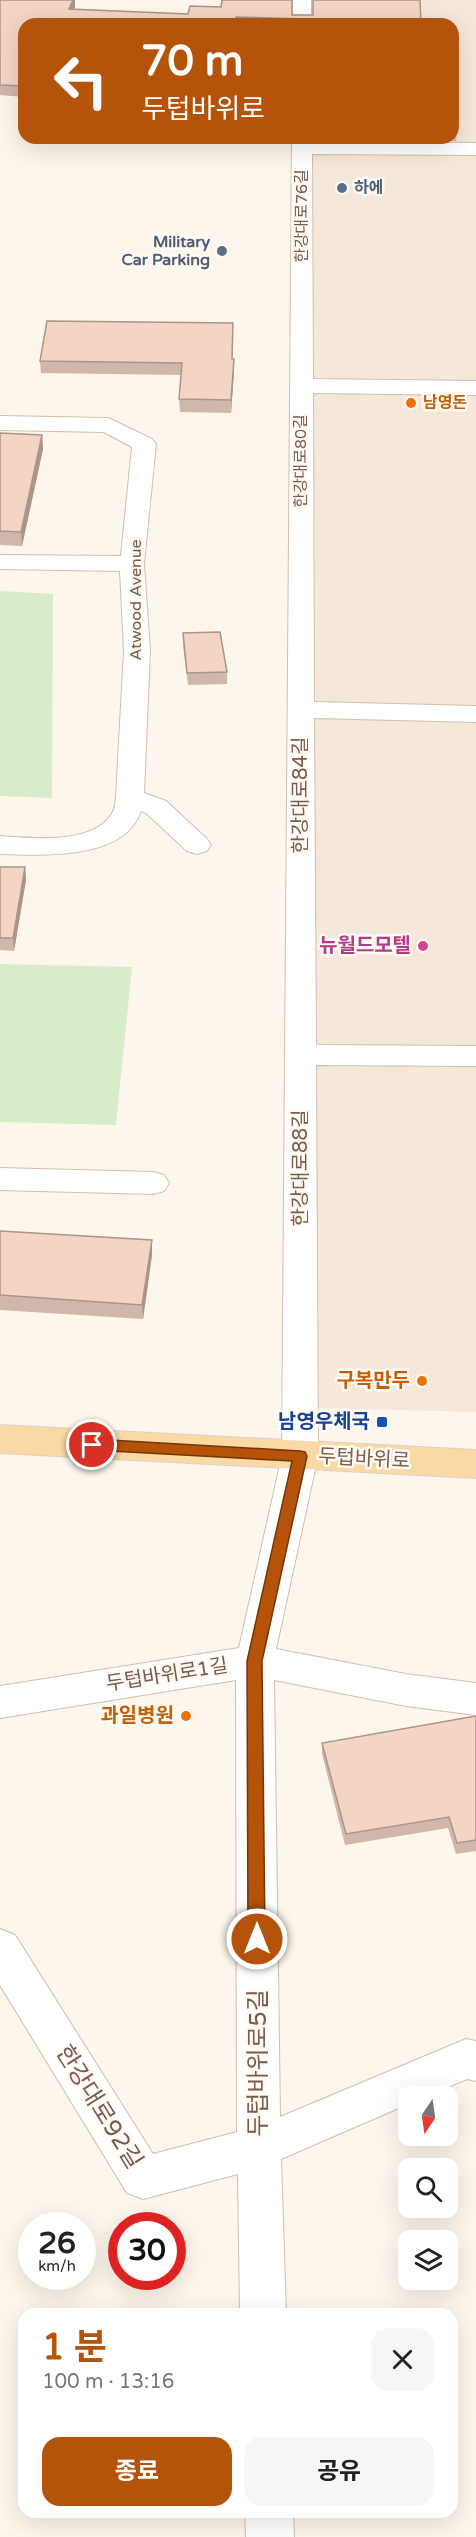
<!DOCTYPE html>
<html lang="ko">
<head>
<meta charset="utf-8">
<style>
	:root { --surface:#fff; --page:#f6f6f6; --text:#222; --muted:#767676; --accent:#b45309 }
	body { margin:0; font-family:"Varela Round","Noto Sans KR",sans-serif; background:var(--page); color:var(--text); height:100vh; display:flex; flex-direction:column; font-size:22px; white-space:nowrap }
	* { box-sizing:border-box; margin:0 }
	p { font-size:20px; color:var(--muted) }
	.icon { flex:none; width:33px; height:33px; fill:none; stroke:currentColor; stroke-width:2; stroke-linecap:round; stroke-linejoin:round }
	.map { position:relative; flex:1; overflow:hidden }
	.sheet { position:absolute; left:18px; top:2308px; width:440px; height:210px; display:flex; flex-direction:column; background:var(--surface); border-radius:18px; box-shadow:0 6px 24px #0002 }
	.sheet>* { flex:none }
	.guide { position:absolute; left:18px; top:18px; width:441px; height:126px; border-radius:18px; box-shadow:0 6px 24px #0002; background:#b45309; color:#fff; overflow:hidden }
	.needle { width:39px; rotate:193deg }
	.buttons { position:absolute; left:398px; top:2086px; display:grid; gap:12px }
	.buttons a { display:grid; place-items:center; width:60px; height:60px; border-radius:12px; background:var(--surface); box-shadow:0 6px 24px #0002; font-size:30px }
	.speed { position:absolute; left:18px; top:2212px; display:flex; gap:12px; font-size:30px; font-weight:700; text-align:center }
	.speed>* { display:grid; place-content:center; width:78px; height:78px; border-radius:50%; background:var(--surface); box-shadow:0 6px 24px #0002; line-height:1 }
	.speed small { font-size:15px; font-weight:400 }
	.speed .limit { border:9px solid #d22; background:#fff; color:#111 }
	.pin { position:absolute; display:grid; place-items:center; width:51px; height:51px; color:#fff; margin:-26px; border:3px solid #fff; border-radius:50%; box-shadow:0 2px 6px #0007 }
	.me { position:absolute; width:66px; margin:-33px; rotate:0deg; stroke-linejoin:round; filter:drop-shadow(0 0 4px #0008) }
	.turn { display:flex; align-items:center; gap:21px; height:126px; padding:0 24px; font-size:27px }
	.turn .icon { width:78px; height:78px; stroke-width:2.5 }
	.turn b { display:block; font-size:42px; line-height:51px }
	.round { display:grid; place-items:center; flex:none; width:63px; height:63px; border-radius:18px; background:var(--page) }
	.overview { display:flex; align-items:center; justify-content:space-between; height:102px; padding:0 24px }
	h1 { font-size:36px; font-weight:700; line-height:45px; color:var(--accent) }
	.button { display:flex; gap:12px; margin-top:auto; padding:12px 24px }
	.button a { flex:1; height:69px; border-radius:18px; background:var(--accent); color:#fff; font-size:24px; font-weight:700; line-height:69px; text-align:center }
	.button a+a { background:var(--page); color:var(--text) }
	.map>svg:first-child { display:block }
	.residential { fill:#f5e8da }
	.green { fill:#d8ecc9 }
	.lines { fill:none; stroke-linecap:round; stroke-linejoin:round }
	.minor-casing { stroke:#d1beb0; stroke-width:2 }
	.major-casing { stroke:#dad1cd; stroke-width:2 }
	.minor { fill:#fff; fill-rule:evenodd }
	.major { fill:#fbd9a5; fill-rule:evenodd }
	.wall { fill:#d1b7a8 }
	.shaded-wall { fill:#aa9588 }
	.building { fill:#f3d5c3; stroke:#aa9588; stroke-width:1.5 }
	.route { fill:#b45309; stroke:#753606; stroke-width:1.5 }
	.service-dot { fill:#5c6f8a; stroke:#fffaf3; stroke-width:2 }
	.food-dot { fill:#e8710a; stroke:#fffaf3; stroke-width:2 }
	.hotel-dot { fill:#d1479c; stroke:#fffaf3; stroke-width:2 }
	.transit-dot { fill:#1a4fb4; stroke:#fffaf3; stroke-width:2 }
	.labels { text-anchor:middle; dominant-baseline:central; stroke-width:5; stroke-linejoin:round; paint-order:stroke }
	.far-service-label { font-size:16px; font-weight:bold; fill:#4e5e75; stroke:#fffaf3; text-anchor:start }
	.far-street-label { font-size:16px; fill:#7a5c4d; stroke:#fffaf3 }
	.far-food-label { font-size:16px; font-weight:bold; fill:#c56008; stroke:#fffaf3; text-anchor:start }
	.street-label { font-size:20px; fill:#7a5c4d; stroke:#fffaf3 }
	.hotel-label { font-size:20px; font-weight:bold; fill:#b23c85; stroke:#fffaf3; text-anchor:end }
	.food-label { font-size:20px; font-weight:bold; fill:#c56008; stroke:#fffaf3; text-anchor:end }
	.transit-label { font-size:20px; font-weight:bold; fill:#164399; stroke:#fffaf3; text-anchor:end }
	.near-street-label { font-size:24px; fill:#7a5c4d; stroke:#fffaf3 }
</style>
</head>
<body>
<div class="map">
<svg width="476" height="2537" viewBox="0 0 476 2537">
	<rect width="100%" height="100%" fill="#fdf6ec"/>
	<!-- residential -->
	<path class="residential" d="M310 0H476V1412L317 1408 311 138H453V24H310Z"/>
	<!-- green -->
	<g class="green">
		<path d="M0 591 53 594 52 798 0 796Z"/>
		<path d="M0 964 132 967 116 1125 0 1122Z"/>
	</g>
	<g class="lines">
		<defs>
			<g id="minor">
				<rect x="293" y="0" width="18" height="24"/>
				<path d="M292 138H312V142L476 143V155L312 154 313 379 476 381V395L313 393 314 702 476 706V722L314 718 316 1045 476 1046V1066L316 1065 318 1456 276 1649 406 1674 476 1683V1715L406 1706 274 1680 280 2117 466 2039 476 2041V2081L467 2079 425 2097H408V2104L281 2159 286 2314H240L238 2174 143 2199 127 2193 0 1985V1929L15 1935 153 2154 237 2132 236 1680 0 1718V1686L239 1648 282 1456Z"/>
				<path d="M0 416 108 418 152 439 156 444 144 564 150 651 144 793 166 801 207 839 211 845 207 851 197 854 187 851 146 813 141 811C124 861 42 855 0 854V836C31 838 91 845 111 815 115 810 115 803 116 797L124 651 120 571 0 569V555L121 556 132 447 104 432 0 430Z"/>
				<path d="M0 1168 153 1172 164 1175 169 1183 164 1191 153 1194 0 1190Z"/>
				<path d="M245 2512H293L294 2537H246Z"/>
			</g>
			<path id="major" d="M0 1425 476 1450V1478L0 1453Z"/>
		</defs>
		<!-- minor casing -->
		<use href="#minor" class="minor-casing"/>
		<!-- major casing -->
		<use href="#major" class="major-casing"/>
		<!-- minor -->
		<use href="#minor" class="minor"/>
		<!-- major -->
		<use href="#major" class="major"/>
	</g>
	<!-- wall -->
	<g class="wall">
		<path d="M0 0 75 7 74 9 188 14 292 15 421 24H24V97L0 95Z"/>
		<path d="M453 81 457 130 456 141 314 140V138H453Z"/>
		<path d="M233 323 232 359 234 371 231 413 180 412 179 399 181 375 41 373 40 361Z"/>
		<path d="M0 433 42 435 43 449 22 546 0 545Z"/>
		<path d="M183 633 227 672V684L188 685 183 645Z"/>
		<path d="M0 867H25L26 880 14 951 0 950Z"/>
		<path d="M0 1231 152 1255 143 1319 0 1310Z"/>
		<path d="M476 1716V1851L456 1854 448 1828 345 1845 322 1754V1743Z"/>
	</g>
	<!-- shaded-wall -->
	<g class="shaded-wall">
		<path d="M73 0H75V7L69 19V9Z"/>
		<path d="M234 359V371L231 413V400Z"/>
		<path d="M42 435 43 449 22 546 21 532Z"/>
		<path d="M25 867 26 880 14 951 13 938Z"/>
		<path d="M152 1240V1255L143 1319 142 1305Z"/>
	</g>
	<!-- building -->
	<g class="building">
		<path d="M0 0H73L69 9 188 14 190 6 221 7 222 0H292V15H313V0H420L421 24H304L305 19 236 17 234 24H24V86L0 85Z"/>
		<rect x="453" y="81" width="4" height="49"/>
		<path d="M47 321 233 323 232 359H234L231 400 179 399 182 363 40 361Z"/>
		<path d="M0 433 42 435 21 532 0 531Z"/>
		<path d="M220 632 227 672 187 673 183 633Z"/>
		<path d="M0 867H25L13 938H0Z"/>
		<path d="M0 1231 152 1240 142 1305 0 1295Z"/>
		<path d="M476 1716V1840L457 1843 449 1817 346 1834 322 1743Z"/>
	</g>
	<!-- route -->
	<path class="route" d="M92 1439 300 1451 305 1452 307 1456 262 1661 265 1939 263 1944 257 1946 251 1944 248 1939 247 1661 292 1461 92 1450 87 1449 85 1445 87 1441Z"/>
	<!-- markers -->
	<g class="service-dot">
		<circle cx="342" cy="188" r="6"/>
		<circle cx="222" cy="251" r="6"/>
	</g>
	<g class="food-dot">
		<circle cx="411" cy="403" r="6"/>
		<circle cx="422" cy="1381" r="6"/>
		<circle cx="186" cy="1716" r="6"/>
	</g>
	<circle class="hotel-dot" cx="423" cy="946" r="6"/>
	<rect class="transit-dot" x="376" y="1416" width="12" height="12" rx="3"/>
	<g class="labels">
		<!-- far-service labels -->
		<g class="far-service-label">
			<text x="354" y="188">하에</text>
			<text x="210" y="242" text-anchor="end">Military<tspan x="210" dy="18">Car Parking</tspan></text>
		</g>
		<!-- far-street labels -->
		<g class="far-street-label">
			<text transform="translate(302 216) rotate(-90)">한강대로76길</text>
			<text transform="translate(301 461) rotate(-90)">한강대로80길</text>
			<text transform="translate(136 600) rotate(-90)">Atwood Avenue</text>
		</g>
		<!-- far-food labels -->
		<g class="far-food-label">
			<text x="423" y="403">남영돈</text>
		</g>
		<!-- street labels -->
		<g class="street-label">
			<text transform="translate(301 795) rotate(-90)">한강대로84길</text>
			<text transform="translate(301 1168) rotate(-90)">한강대로88길</text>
			<text transform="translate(364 1459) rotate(3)">두텁바위로</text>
			<text transform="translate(167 1675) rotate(-9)">두텁바위로1길</text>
		</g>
		<!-- hotel labels -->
		<g class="hotel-label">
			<text x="411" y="946">뉴월드모텔</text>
		</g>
		<!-- food labels -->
		<g class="food-label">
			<text x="410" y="1381">구복만두</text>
			<text x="174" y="1716">과일병원</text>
		</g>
		<!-- transit labels -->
		<g class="transit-label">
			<text x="370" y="1422">남영우체국</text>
		</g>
		<!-- near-street labels -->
		<g class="near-street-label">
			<text transform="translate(258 2063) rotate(-90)">두텁바위로5길</text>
			<text transform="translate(99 2107) rotate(58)">한강대로92길</text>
		</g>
	</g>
</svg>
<div class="buttons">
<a><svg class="needle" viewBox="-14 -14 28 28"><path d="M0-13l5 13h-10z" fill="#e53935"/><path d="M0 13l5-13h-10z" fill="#767676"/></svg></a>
<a><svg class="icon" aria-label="search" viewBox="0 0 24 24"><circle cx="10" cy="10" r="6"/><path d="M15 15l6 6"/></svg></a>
<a><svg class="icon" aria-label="layers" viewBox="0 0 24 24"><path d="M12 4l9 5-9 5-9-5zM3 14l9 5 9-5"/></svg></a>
</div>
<div class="speed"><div>26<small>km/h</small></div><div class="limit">30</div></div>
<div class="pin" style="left:92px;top:1445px;background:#d93025"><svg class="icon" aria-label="arrive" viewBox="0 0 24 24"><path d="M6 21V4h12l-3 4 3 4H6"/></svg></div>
<svg class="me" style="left:257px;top:1939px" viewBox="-20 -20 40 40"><circle r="17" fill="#b45309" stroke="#fff" stroke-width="3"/><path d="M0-11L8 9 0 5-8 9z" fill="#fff"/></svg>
<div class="guide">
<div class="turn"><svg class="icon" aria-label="left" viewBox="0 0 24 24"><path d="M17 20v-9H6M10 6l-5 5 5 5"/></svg><div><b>70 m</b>두텁바위로</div></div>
</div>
<section class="sheet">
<div class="overview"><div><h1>1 분</h1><p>100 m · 13:16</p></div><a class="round"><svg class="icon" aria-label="close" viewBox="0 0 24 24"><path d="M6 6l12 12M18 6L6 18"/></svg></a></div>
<div class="button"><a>종료</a><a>공유</a></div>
</section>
</div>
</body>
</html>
